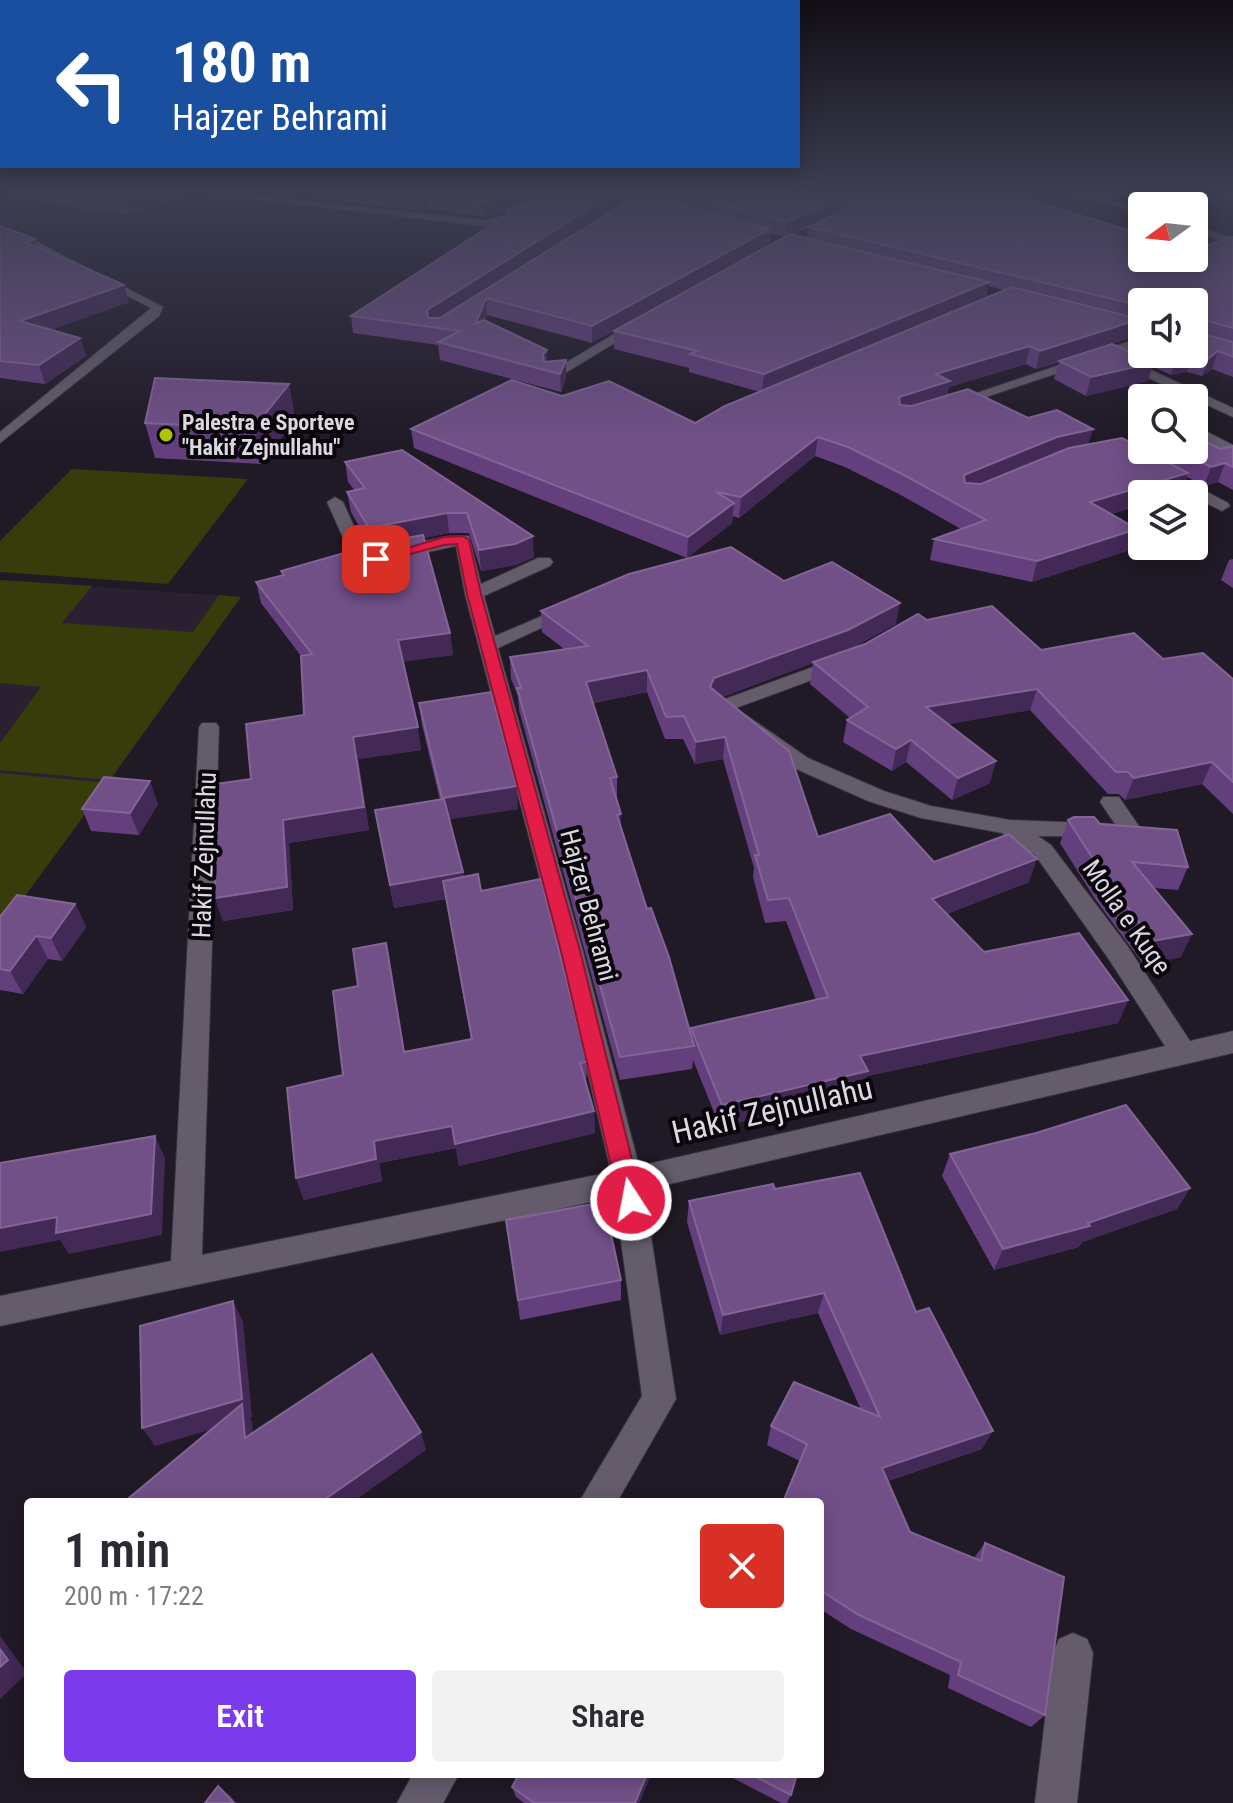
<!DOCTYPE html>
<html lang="en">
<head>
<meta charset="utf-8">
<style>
	:root { --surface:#fff; --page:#f2f2f3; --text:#2b2b33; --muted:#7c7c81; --accent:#7c3aed }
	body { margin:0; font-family:"Roboto Condensed",sans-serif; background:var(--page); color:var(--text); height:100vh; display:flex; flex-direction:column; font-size:30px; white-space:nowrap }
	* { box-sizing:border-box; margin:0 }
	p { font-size:26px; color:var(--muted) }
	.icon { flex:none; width:44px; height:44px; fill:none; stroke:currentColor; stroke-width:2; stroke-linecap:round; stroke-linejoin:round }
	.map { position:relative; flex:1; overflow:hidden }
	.sheet { position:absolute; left:24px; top:1498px; width:800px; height:280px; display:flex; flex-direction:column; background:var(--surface); border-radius:8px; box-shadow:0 4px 20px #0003 }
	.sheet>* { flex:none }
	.guide { position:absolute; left:0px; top:0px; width:800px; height:168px; box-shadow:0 4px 20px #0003; background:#1a4fa0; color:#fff; overflow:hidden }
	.needle { width:52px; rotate:255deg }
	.fabs { position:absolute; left:1128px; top:192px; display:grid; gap:16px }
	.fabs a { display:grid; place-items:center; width:80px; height:80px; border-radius:8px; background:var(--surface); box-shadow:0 4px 20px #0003; font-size:40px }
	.pin { position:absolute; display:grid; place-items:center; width:68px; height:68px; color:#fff; margin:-34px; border-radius:16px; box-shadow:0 4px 12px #0006 }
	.me { position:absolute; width:88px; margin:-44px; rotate:349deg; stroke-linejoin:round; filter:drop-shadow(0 0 6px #0008) }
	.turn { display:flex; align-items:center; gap:28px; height:168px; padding:0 40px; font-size:36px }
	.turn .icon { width:104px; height:104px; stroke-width:2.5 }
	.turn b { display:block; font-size:56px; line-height:68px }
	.round { display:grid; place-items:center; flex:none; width:84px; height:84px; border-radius:8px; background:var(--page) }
	.summary { display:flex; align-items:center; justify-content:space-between; height:136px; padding:0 40px }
	h1 { font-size:48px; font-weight:600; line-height:60px }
	.cta { display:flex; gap:16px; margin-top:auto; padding:16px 40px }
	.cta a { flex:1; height:92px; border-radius:8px; background:var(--accent); color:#fff; font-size:32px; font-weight:600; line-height:92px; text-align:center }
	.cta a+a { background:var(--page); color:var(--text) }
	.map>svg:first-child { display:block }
	.built { fill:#2a2032 }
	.green { fill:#363d0a }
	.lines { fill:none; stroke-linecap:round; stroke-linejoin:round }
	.minor-casing { stroke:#38333d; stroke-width:2 }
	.minor { fill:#645c6b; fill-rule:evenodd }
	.wall { fill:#643f7d; fill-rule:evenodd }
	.shaded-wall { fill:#432956 }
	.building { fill:#715088; stroke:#826596; stroke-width:2 }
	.route { fill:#e11d48; stroke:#92132f; stroke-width:2 }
	.poi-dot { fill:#afc504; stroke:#08060b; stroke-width:3 }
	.labels { text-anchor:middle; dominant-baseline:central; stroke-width:8; stroke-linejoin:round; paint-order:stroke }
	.far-poi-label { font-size:22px; font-weight:bold; fill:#dcd7e0; stroke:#08060b; text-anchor:start }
	.street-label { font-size:26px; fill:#dcd7e0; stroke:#08060b }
	.near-street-label { font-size:32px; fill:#dcd7e0; stroke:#08060b }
</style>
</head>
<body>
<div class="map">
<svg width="1233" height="1803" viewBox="0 0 1233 1803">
	<rect width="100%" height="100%" fill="#201926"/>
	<!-- built -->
	<path class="built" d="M0 580 241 597 0 930Z"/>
	<!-- green -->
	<g class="green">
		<path d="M1156 191H1200L1228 201C1189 207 1155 211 1118 196Z"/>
		<path d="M72 469 248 479 168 584 0 572V541Z"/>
		<path d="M0 580 92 586 62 623 193 632 219 595 241 597 110 780 0 770V743L41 687 0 683Z"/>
		<path d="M0 773 108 783 0 930Z"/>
	</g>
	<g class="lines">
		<defs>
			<g id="minor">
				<path d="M182 191H215L483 220C516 218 535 191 560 191L516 220 483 226Z"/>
				<path d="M590 191H606L664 210 655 212Z"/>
				<path d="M1070 191H1085L1142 209V215Z"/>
				<path d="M1219 191H1233V198Z"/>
				<path d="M1194 226 1233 238V244L1194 232Z"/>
				<path d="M12 229 163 307 159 316 0 443V432L151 308 11 236 0 239V233Z"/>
				<path d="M636 321 646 324 557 378 545 375Z"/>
				<path d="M1142 337V345L953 408 941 405Z"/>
				<path d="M1121 356 1233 408V417L1116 363 1114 360Z"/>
				<path d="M1194 425 1233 445V455L1194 435Z"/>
				<path d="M1142 438V446L1102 456 1095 452Z"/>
				<path d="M1158 466 1228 503 1230 506 1222 511 1194 497V494H1188L1153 474 1150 471Z"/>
				<path d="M335 497 343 502 366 553 450 536H469L481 584 538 558H550L553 562 550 566 484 596 495 636 563 607 569 606 578 611 498 648 583 951 639 1166 1165 1046 1108 958 1035 855 1002 833 921 818 868 801 794 768 711 707 714 703 843 656 853 662 850 666 736 708 808 758 884 791 931 806 1010 820 1115 824 1100 802 1103 797H1119L1143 832 1140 837 1038 836 1051 845 1126 944 1190 1041 1233 1031V1053L644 1190 676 1399 617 1502H579L642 1396 615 1197 0 1326V1296L171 1261 199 727 202 723H216L219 727 202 1255 611 1172 559 951 465 594 456 546 386 561 354 562 327 502Z"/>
				<path d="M1073 1633 1087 1639 1093 1653 1077 1803H1035L1053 1653 1059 1639Z"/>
				<path d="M413 1774H459L443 1803H397Z"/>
			</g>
		</defs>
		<!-- minor casing -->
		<use href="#minor" class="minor-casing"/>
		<!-- minor -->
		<use href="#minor" class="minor"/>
	</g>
	<!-- wall -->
	<g class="wall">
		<path d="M3 191H186L187 195 130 215 107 210 99 213 13 195Z"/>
		<path d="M315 191H631V195L621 192V204L537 258 650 197V191H999L1194 258 1233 237V377L1212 369 1202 376 1187 372 1171 375 1152 366 1148 381 1086 396 1054 379 1059 362 1036 369 1026 364 949 387 947 395 1028 418 1093 429 1088 444 1140 447 1142 441V450L1220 449 1233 446V490L1218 482 1204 486 1187 477 1181 493 1111 514 1137 529 1130 550 1032 582 930 560 934 539 961 529 899 494 845 467 815 456 739 518 733 516 732 523 687 558 414 448 411 429 562 396 695 423 760 392 689 372V368L614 349V331L786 237 770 233 769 245 592 343 487 315 485 320 547 350V362L566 360V378L561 392 440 360 438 345 353 333 351 316 506 216V211L483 217 428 208 423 211 317 199ZM842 212 808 227 807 238 791 235ZM988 286 1004 290 986 298ZM1142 302 1194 354H1142V333L1135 336 1139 323 1142 324ZM1132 337 1127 351 1097 349Z"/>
		<path d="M0 226 35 239 37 247 129 302 50 330 80 338 86 356 45 384 0 378Z"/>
		<path d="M289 384 295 419 262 464 155 458 145 423Z"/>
		<path d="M402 450 534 557 516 565 481 571 469 533H449L424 538 450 633 453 655 403 661 421 750 358 759 369 830 289 843 293 910 223 921 215 898 251 779 304 715 301 656 261 603 256 582 282 575 281 571 370 546 351 512 347 492 355 491 348 482 345 462Z"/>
		<path d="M1233 559V588L1221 580 1229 560Z"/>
		<path d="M784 581 896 624 848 650 927 620 1041 650 1163 659 1233 679V814L1202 784 1125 800 1119 794H1108L1030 710 948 724 990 783 952 800 906 762 892 771 843 742 847 720 850 718 810 684 813 663 722 697 818 837 1029 882 947 914 984 952 1128 1000 1118 1023 867 1076 863 1093 720 1127 693 1060 692 1069 620 1080 519 710 518 696 511 679 510 657 564 649 542 632 541 611ZM647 692 665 739H683L695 764 723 759 754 868 753 877 765 923 786 921 816 1000 691 1028 690 1034 647 909 621 828V814L617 800V777L593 703Z"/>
		<path d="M419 703 518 809 449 819 464 877 481 891 587 1062 586 1085 594 1111 595 1133 459 1166 456 1148 379 1163 382 1181 304 1200 296 1178 343 1075 358 986 390 966 404 1051 471 1039 446 899 394 908 375 810 440 800 422 725Z"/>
		<path d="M158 804 139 835 91 831 82 809Z"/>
		<path d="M1068 820 1100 824 1188 867 1178 890 1154 888 1181 957 1143 964 1095 899 1060 843Z"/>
		<path d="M75 904 86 927 62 961 48 959 23 994 0 990V917Z"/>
		<path d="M950 1154 1190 1188 1177 1209 1082 1242 1079 1247 994 1270 942 1176Z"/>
		<path d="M775 1189 916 1312 982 1449 888 1481 910 1532 974 1558 985 1543 1045 1715 1031 1727 948 1688 950 1675 851 1629 820 1609V1502L800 1461 767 1445 771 1426 861 1410 818 1313 720 1335 687 1222 689 1201Z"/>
		<path d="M506 1220 621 1280V1300L520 1320Z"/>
		<path d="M519 1774H651L639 1803H524L516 1797 512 1787Z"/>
		<path d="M725 1774H797L791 1795 787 1803H781Z"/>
	</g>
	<!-- shaded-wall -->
	<g class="shaded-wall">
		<path d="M151 191H186L187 195 130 215 126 200Z"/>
		<path d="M516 191H546L508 210H506L504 212 483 217 482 202Z"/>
		<path d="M618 191H621V204L429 327 427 310Z"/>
		<path d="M426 194 428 208 423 211 422 196Z"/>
		<path d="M103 195 107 210 99 213 95 198Z"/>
		<path d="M842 198 841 212 786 237 787 222Z"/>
		<path d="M770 229 769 245 592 343V326Z"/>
		<path d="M35 239 40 255 26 242Z"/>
		<path d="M989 282 985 299 762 393 764 374Z"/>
		<path d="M124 285 129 302 26 339 20 321Z"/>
		<path d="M486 298 487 315 477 341 476 323Z"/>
		<path d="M1140 319 1135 336 1036 369 1040 351Z"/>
		<path d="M80 338 86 356 45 384 39 365Z"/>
		<path d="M1030 346 1026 364 949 387 947 399 896 416 899 397 936 374Z"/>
		<path d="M547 350V368L546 370 543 354Z"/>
		<path d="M1218 351 1212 369 1202 376 1208 359Z"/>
		<path d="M1192 354 1187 372 1171 375 1177 358Z"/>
		<path d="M566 360V378L561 392 560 374Z"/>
		<path d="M1153 363 1148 381 1086 396 1091 377Z"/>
		<path d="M289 384 295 419 262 464 254 428Z"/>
		<path d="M1093 429 1087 448 960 495 964 475 1057 437Z"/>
		<path d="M818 437 815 456 739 518 741 497Z"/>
		<path d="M1225 463 1218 482 1204 486 1211 467Z"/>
		<path d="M1188 473 1181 493 1142 494V505L1084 522 1090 502Z"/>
		<path d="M734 503 732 523 687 558 688 537Z"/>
		<path d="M447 513 449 533 372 549 369 528Z"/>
		<path d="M1137 529 1130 550 1032 582 1037 561Z"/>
		<path d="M533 536 534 557 516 565 481 571 479 550Z"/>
		<path d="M900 603 896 624 845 651 713 700 710 687 714 678Z"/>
		<path d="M450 633 453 655 402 662 398 640Z"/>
		<path d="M647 670V692L586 704V682Z"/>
		<path d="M1037 689 1030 710 921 729 926 707Z"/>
		<path d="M418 727 421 750 358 759 369 830 289 843 293 910 223 921 215 898 353 737Z"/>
		<path d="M725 737 723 759 695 764 696 742Z"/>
		<path d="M911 740 906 762 892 771 896 749Z"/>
		<path d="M996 761 990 783 952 800 958 778Z"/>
		<path d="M1212 762 1202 784 1125 800 1134 778Z"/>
		<path d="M150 781 158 804 139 835 130 813Z"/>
		<path d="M517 786 518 809 445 820 442 798Z"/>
		<path d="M621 814V837L617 815Z"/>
		<path d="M1037 859 1029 882 926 922 932 899Z"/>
		<path d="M463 872 466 895 443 881 446 899 394 908 390 885Z"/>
		<path d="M75 904 86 927 62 961 51 938Z"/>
		<path d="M1192 934 1181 957 1143 964 1153 941Z"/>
		<path d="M36 936 48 959 23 994 10 971Z"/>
		<path d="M1128 1000 1118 1023 867 1076 863 1093 720 1127 722 1105 860 1056Z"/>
		<path d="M594 1111 595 1133 459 1166 455 1144Z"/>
		<path d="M452 1126 456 1148 379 1163 382 1181 304 1200 296 1178 374 1141Z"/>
		<path d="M155 1136 165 1158 162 1235 69 1254 60 1240 0 1252V1228Z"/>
		<path d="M1190 1188 1177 1209 1082 1242 1079 1247 994 1270 1003 1249Z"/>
		<path d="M824 1293 818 1313 720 1335 723 1315Z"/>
		<path d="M233 1301 243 1321 252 1417 250 1418 252 1422 255 1456 245 1438 244 1420 155 1446 142 1428Z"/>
		<path d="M993 1431 982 1449 875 1485 882 1468Z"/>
		<path d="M421 1432 426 1450 353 1502H321Z"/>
		<path d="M0 1636 27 1673 0 1699Z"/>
		<path d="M647 1774H651L639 1803H635Z"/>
		<path d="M218 1786 231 1796 237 1803H234Z"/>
	</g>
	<!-- building -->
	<g class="building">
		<path d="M60 191H151L126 200 103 195 95 198Z"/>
		<path d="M378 191H516L503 197 482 202 426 194 422 196Z"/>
		<path d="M541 191H618L427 310 428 318H440L639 194 770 229 592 326 486 298 476 323 484 320 547 350 543 354 544 362 566 360 560 374 438 342 460 331 351 316 513 211 506 210 517 207Z"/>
		<path d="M670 191H999L1142 234V258H1194V249L1233 237V328L1200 319 1196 322 1199 333 1233 342V357L1218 351 1208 359 1192 354 1177 358 1168 354H1194V302H1142V306L808 227 853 207 855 201 852 198H842L787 222Z"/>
		<path d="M0 226 35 239 26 242 124 285 20 321 80 338 39 365 0 361Z"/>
		<path d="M790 234 989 282 764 374 690 354 697 351 614 331Z"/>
		<path d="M1012 287 1140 319 1040 351 1030 346 936 374 950 381 899 397 900 405 912 406 968 389 1028 418 1057 410 1093 429 1057 437 964 475 965 483 981 484 1069 448 1122 438 1142 448V450H1145L1188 473 1090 502 1137 529 1037 561 934 539 986 520 902 474 848 447 818 437 741 497 716 492 734 503 688 537 411 429 512 380 562 396 609 381 695 423 725 406Z"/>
		<path d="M1142 333V342L1132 337Z"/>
		<path d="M1112 344 1153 363 1091 377 1059 361Z"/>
		<path d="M155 378 289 384 254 428 145 423Z"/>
		<path d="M1194 436 1220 449 1233 446V467L1225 463 1211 467 1178 450H1194Z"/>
		<path d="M402 450 533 536 515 544 479 550 467 513H447L369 528 347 492 365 488 345 462Z"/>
		<path d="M423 535 450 633 398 640 418 727 353 737 364 807 283 820 287 887 215 898V784L251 779 246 724 304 715 301 656 312 654 256 582 284 575 281 571 379 543Z"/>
		<path d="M731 547 784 581 832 562 900 603 848 630 714 678 710 687 789 751 818 837 890 814 934 862 1009 834 1037 859 932 899 984 952 1079 933 1128 1000 860 1056 868 1071 722 1105 691 1028 828 997 789 898 768 900 755 855H759L725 737 696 742 684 716 666 717 647 670 586 682 617 777 610 778 621 814 617 815 647 909 651 908 669 957 694 1046 620 1057 517 688H521L510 657 588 646 541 611 629 574Z"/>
		<path d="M992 606 1041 650 1134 633 1163 659 1203 653 1233 679V782L1212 762 1134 778 1128 772H1116L1037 689 926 707 996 761 958 778 911 740 896 749 847 720 868 707 813 662 865 644 918 614 927 620Z"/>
		<path d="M491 692 517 786 442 798 419 703Z"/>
		<path d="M104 777 150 781 130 813 82 809Z"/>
		<path d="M444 799 463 872 390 885 375 810Z"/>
		<path d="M1074 817H1094L1100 824 1177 830 1188 867 1132 862 1192 934 1153 941 1104 876 1068 820Z"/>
		<path d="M478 874 481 891 541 879 587 1062 580 1063 594 1111 455 1144 452 1126 374 1141 376 1159 296 1178 287 1088 343 1075 333 991 358 986 353 949 386 943 404 1052 472 1039 443 881Z"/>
		<path d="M17 895 75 904 51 938 36 936 10 971 0 969V917Z"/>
		<path d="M1126 1105 1190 1188 1088 1223 1090 1226 1003 1249 950 1154 1036 1133Z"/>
		<path d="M155 1136 151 1214 56 1233 57 1217 0 1228V1163Z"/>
		<path d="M860 1173 916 1312 929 1308 993 1431 882 1468 910 1532 981 1561 985 1543 1064 1577 1045 1715 958 1675 961 1662 859 1615 820 1590V1502H783L807 1444 771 1426 794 1382 880 1417 824 1293 723 1315 689 1201 773 1184 775 1189Z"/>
		<path d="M604 1202 621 1280 518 1300 506 1220Z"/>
		<path d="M233 1301 242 1399 142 1428 140 1326Z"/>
		<path d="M372 1354 421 1432 321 1502H124L242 1404 245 1438Z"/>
		<path d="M0 1649 8 1660 0 1667Z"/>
		<path d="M519 1774H647L635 1803H534L512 1787Z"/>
		<path d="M750 1774H797L791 1795Z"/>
		<path d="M218 1786 234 1803H205Z"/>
	</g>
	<!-- sky -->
	<linearGradient id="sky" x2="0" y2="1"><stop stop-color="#120e15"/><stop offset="0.43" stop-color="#3c3e52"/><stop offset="1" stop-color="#3c3e52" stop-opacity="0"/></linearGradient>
	<rect width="1233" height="444" fill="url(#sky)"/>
	<!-- route -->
	<path class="route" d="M463 536 469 540 481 594 580 951 642 1200 639 1208 631 1210 623 1208 619 1200 561 951 467 594 457 544 444 545 376 563 370 559 444 537Z"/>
	<!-- markers -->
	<circle class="poi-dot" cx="166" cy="435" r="8"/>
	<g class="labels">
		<!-- far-poi labels -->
		<g class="far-poi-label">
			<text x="182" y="422">Palestra e Sporteve<tspan x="182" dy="25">"Hakif Zejnullahu"</tspan></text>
		</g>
		<!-- street labels -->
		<g class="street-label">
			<text transform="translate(204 855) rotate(-88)">Hakif Zejnullahu</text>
			<text transform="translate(589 905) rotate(75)">Hajzer Behrami</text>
			<text transform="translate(1127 917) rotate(55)">Molla e Kuqe</text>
		</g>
		<!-- near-street labels -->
		<g class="near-street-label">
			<text transform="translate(772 1110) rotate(-13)">Hakif Zejnullahu</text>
		</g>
	</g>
</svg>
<div class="fabs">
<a><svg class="needle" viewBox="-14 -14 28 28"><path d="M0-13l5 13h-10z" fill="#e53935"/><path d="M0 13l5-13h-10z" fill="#7c7c81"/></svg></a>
<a><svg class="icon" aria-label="sound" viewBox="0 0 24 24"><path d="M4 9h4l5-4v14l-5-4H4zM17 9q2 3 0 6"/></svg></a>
<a><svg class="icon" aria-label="search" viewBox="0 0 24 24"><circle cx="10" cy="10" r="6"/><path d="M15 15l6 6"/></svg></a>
<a><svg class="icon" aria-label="layers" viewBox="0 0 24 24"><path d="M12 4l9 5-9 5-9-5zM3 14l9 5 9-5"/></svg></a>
</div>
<div class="pin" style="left:376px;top:559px;background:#d93025"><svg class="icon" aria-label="arrive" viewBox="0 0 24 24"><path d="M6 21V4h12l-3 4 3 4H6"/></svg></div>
<svg class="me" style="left:631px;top:1200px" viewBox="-20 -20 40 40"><circle r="17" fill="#e11d48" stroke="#fff" stroke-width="3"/><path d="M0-11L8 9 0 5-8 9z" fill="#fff"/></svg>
<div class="guide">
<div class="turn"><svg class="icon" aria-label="left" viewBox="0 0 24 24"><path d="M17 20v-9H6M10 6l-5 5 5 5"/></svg><div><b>180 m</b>Hajzer Behrami</div></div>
</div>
<section class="sheet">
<div class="summary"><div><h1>1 min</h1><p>200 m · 17:22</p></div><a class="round" style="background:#d93025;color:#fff"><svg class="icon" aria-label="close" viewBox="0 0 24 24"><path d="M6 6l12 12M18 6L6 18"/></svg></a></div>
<div class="cta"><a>Exit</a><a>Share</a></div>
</section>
</div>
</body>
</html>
